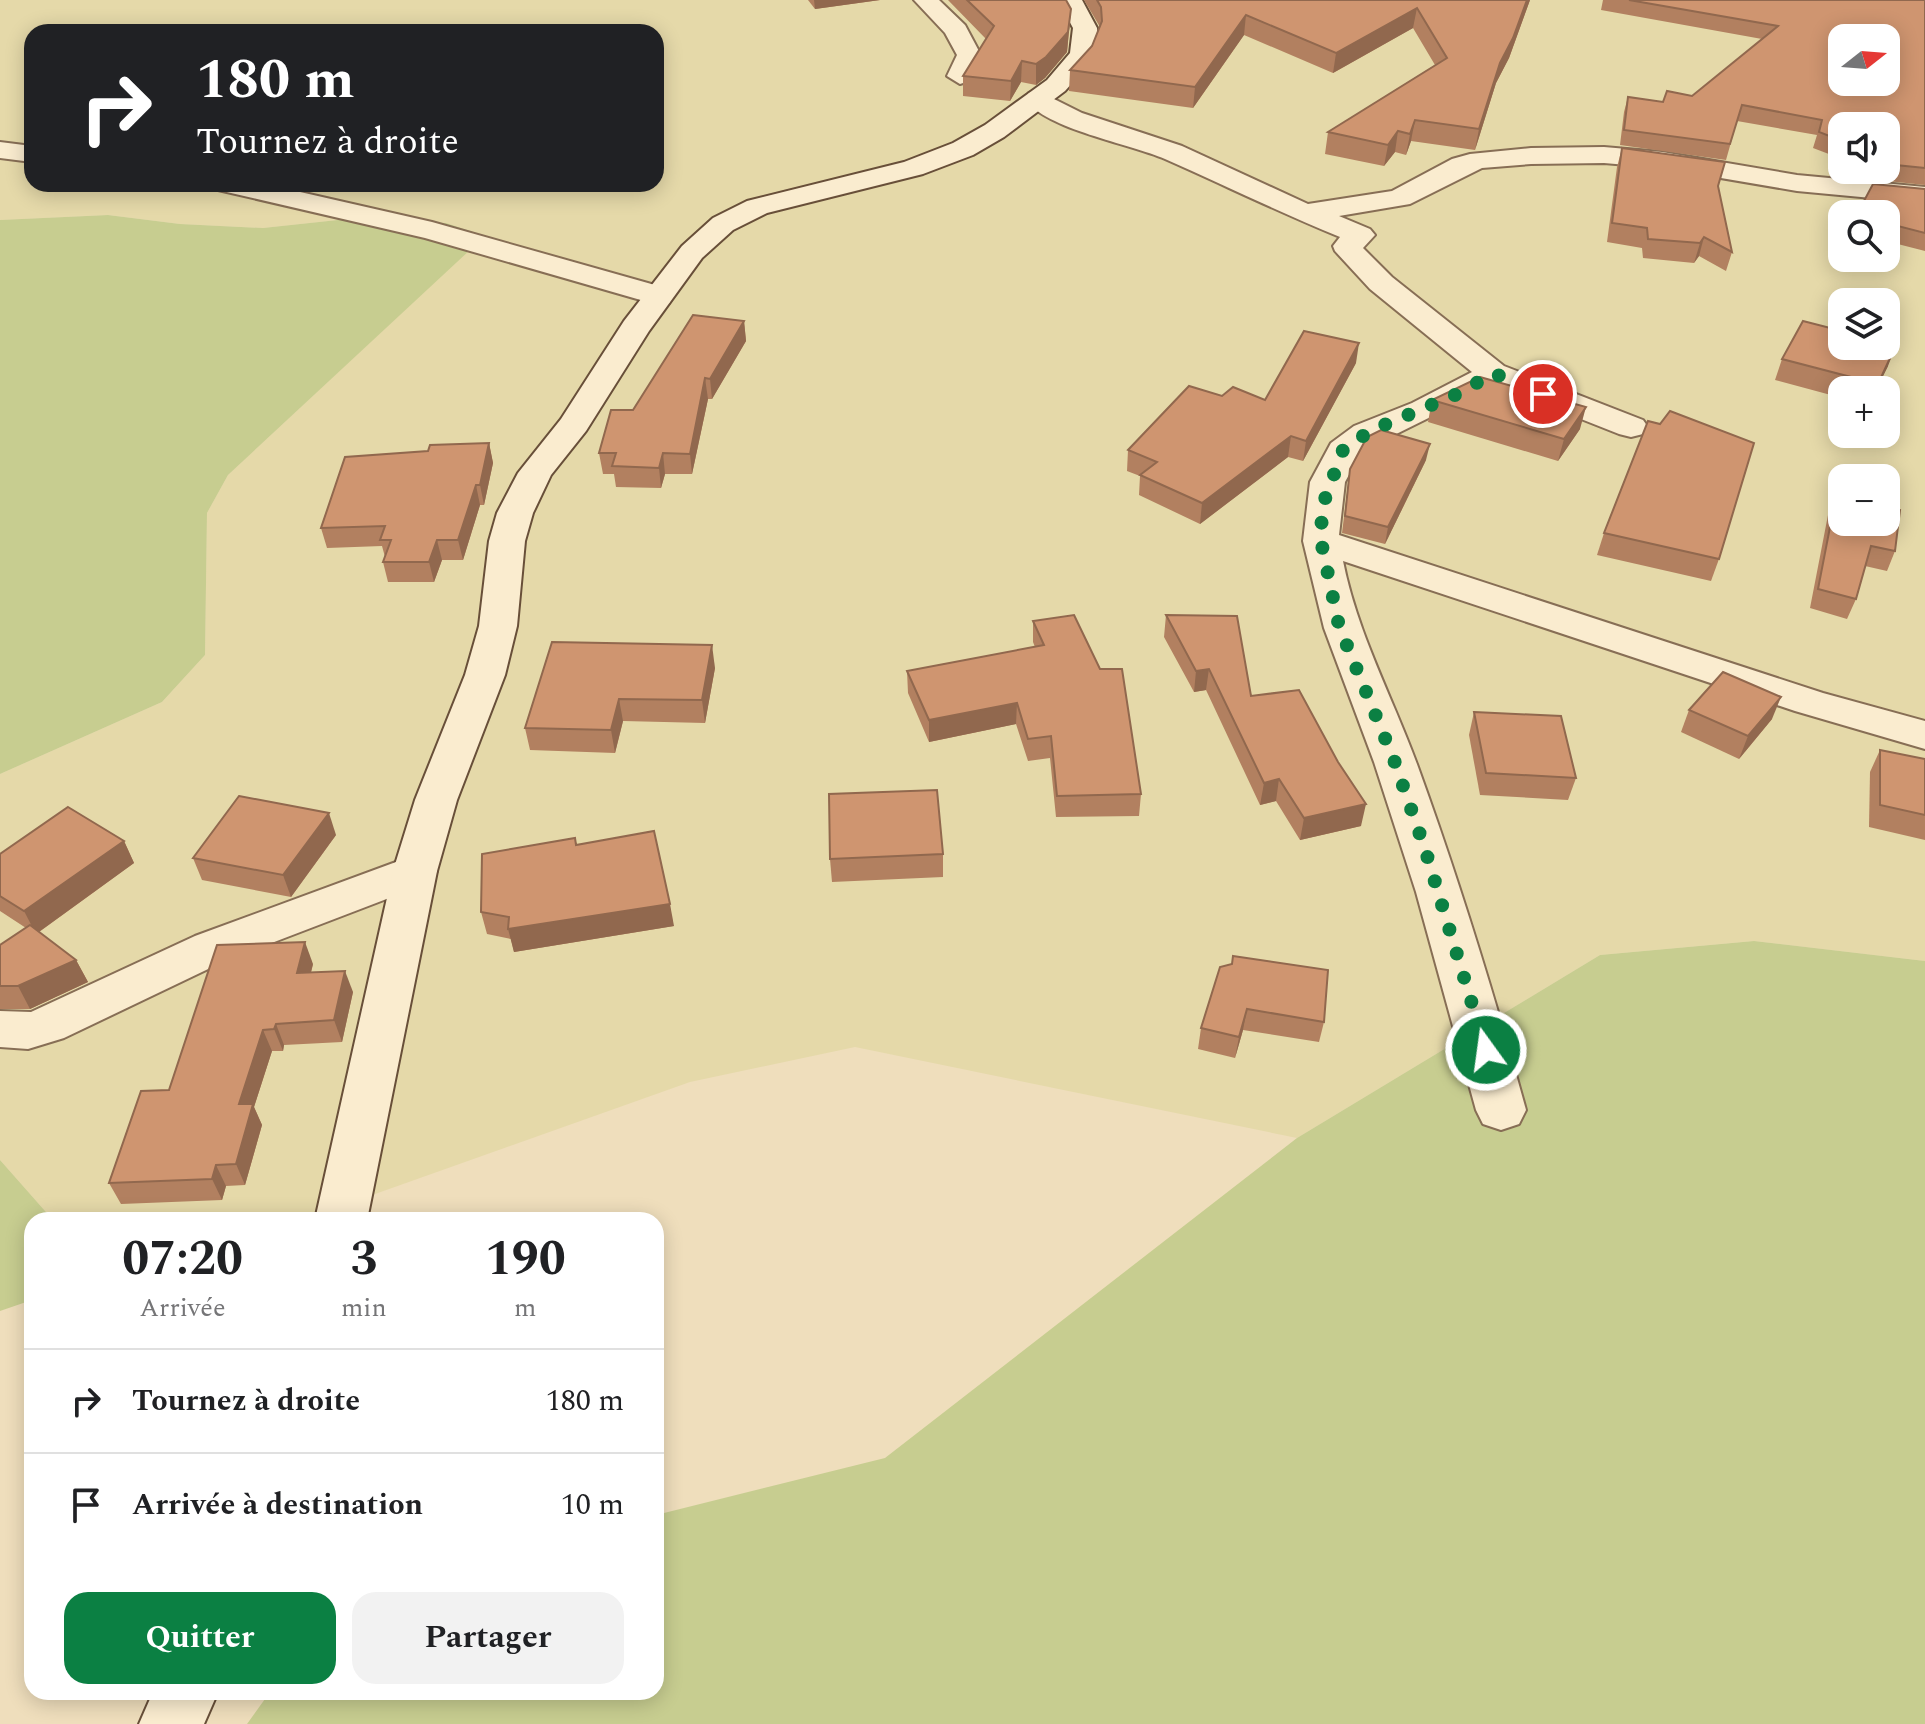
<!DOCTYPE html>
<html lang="fr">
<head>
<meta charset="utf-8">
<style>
	:root { --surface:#fff; --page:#f2f2f2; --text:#202124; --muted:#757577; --line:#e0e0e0; --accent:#0b8043 }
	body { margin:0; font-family:Spectral,serif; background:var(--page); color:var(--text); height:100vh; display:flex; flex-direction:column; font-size:30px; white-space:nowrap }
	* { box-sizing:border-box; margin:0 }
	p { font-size:26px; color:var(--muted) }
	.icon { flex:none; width:44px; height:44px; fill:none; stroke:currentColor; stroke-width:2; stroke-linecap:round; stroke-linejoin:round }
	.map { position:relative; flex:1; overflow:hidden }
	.sheet { position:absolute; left:24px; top:1212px; width:640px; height:488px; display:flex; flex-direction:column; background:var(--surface); border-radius:24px; box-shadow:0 4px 20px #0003 }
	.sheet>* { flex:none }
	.guide { position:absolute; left:24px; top:24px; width:640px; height:168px; border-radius:24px; box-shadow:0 4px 20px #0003; background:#202124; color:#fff; overflow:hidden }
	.needle { width:52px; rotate:73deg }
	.fabs { position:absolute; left:1828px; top:24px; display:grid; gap:16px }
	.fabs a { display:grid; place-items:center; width:72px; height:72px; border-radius:16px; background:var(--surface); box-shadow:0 4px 20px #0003; font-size:40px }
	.pin { position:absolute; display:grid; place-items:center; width:68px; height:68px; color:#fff; margin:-34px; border:4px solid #fff; border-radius:50%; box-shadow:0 2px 8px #0007 }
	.me { position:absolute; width:88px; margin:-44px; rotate:346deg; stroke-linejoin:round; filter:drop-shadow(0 0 6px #0008) }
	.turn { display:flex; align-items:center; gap:28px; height:168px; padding:0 40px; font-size:36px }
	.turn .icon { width:104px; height:104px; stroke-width:2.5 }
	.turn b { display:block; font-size:56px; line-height:68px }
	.eta { display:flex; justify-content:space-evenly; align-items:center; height:136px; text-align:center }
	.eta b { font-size:48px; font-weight:700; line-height:56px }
	.cta { display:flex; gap:16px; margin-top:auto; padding:16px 40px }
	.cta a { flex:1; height:92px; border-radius:24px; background:var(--accent); color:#fff; font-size:32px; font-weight:700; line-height:92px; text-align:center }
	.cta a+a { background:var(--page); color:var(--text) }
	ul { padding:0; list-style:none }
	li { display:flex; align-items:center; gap:24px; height:104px; padding:0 40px; border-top:2px solid var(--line) }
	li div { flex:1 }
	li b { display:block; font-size:30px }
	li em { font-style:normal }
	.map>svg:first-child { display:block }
	.farmland { fill:#e5d9a9; fill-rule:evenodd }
	.green { fill:#c7cd90 }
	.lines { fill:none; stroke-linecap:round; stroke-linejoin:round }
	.street-casing { stroke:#876e55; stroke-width:4 }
	.secondary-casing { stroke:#684f39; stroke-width:4 }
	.street { fill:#faeccf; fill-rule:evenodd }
	.secondary { fill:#faeccf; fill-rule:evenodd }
	.wall { fill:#b28060 }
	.shaded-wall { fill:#91684e }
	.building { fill:#cf9570; stroke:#91684e; stroke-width:2; fill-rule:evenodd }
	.route { stroke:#0b8043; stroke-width:14; stroke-dasharray:0 25.2 }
</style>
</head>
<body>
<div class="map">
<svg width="1925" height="1724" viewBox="0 0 1925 1724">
	<rect width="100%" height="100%" fill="#efdebc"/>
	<!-- farmland -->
	<path class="farmland" d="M0 0H1925V961L1754 941 1600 955 1297 1138 855 1047 690 1082 302 1220H53L0 1160V774L162 702 205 655 207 513 228 475 484 236 347 219 263 228 180 224 108 215 0 220ZM32 32H656V184H32ZM1842 38H1886V82H1842ZM1842 126H1886V170H1842ZM1842 214H1886V258H1842ZM1842 302H1886V346H1842ZM1842 390H1886V434H1842ZM1842 478H1886V522H1842Z"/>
	<!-- green -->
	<g class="green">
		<path d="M108 215 180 224 263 228 347 219 446 223 485 236 228 475 207 513 205 655 162 702 0 774V220Z"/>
		<path d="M1754 941 1925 961V1724H247L270 1692H656V1515L885 1458 1297 1138 1600 955Z"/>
		<path d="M0 1160 53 1220H32V1300L0 1311Z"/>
	</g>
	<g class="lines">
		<defs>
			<g id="street">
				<path d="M914 0H939L965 25 981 55 969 81 960 84 947 76 957 55 945 33Z"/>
				<path d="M1038 91 1082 113 1182 146 1308 204 1392 191 1452 159 1470 154 1531 148 1604 147 1662 152 1797 175 1925 187V203L1797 191 1662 168 1604 163 1531 164 1482 168 1410 204 1339 216 1370 229 1375 235 1363 248 1392 277 1504 366 1643 420 1648 427 1643 434 1631 437 1619 434 1495 385 1362 451 1345 482 1339 535 1823 693 1925 721V749L1795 711 1343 561C1357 633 1393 698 1418 767 1459 880 1494 994 1526 1110L1519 1124 1501 1130 1483 1124 1476 1110 1416 892 1374 762 1324 628 1303 541 1310 482 1331 443 1354 426 1412 403 1472 372 1370 289 1335 251 1333 246 1340 237C1281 213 1224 185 1165 159 1131 144 1045 129 1025 99L1029 93Z"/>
				<path d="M0 142 32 146V162L0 158Z"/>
				<path d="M214 184H265L432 222 669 289 673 296 669 303 658 305 425 238 218 190Z"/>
				<path d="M415 855 431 860 437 871 431 882 227 960 64 1038 28 1049 0 1047V1011L31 1012 195 936Z"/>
			</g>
			<g id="secondary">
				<path d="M1058 0H1082L1097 28 1098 41 1089 64 1065 91 1004 137 973 155 923 174 767 213 733 230 702 258 649 331 586 431 551 475 533 513 525 541 517 626 505 675 457 800 437 871 367 1220H315L393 871 415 800 465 675 479 626 489 541 497 513 518 473 561 419 624 321 682 246 713 218 747 201 904 162 953 143 985 125 1047 80 1070 53 1073 28Z"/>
				<path d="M153 1692H218L204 1724H139Z"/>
			</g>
		</defs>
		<!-- street casing -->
		<use href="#street" class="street-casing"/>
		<!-- secondary casing -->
		<use href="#secondary" class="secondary-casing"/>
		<!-- street -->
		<use href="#street" class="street"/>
		<!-- secondary -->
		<use href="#secondary" class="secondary"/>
	</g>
	<!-- wall -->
	<g class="wall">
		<path d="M808 0H880L815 9Z"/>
		<path d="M948 0H1066L1071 9 1067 52 1045 78 1036 85 1021 82 1010 101 963 96V76L986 39Z"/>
		<path d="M1084 0H1530L1509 58 1496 83 1475 150 1411 141 1406 155 1395 152 1384 166 1325 154 1328 132 1435 65 1413 28 1333 73 1244 35 1193 108 1069 91 1070 70 1092 46 1100 27Z"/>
		<path d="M1603 0H1925V185L1878 180 1880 174 1870 170H1886V126H1842V159L1813 148 1817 135 1737 121 1726 160 1620 145 1624 112 1628 97 1663 102 1692 96 1762 39 1601 10Z"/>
		<path d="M1622 148 1718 186 1732 252 1726 271 1699 256 1694 263 1643 258 1642 248 1607 242 1617 167Z"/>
		<path d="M1925 189V251L1886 241V214Z"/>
		<path d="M744 321 746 341 712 399H708L692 474H665L661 488 616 487 614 474H603L599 453 633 410Z"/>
		<path d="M1782 359 1888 366 1876 390H1842V398L1775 380Z"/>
		<path d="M1356 363 1303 461 1288 457 1200 524 1139 495 1140 476 1127 471 1128 450 1265 400Z"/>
		<path d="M1432 400 1580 429 1558 461 1428 422Z"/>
		<path d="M489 443 493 463 484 505H480L463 560H442L434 582H388L383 562 385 557 382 546 327 548 321 528 428 451Z"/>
		<path d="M1426 460 1385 544 1342 533 1350 469Z"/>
		<path d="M1836 496 1895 551 1887 571 1865 566 1856 599 1847 619 1810 608 1828 515Z"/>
		<path d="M1604 533 1719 559 1711 581 1597 555Z"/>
		<path d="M1166 615 1251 696 1361 826 1300 840 1276 801 1260 805 1206 690 1194 692 1164 637Z"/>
		<path d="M1033 621 1141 794 1139 816 1056 817 1050 758 1028 761 1016 724 929 742 908 693 907 671 1035 647 1033 642Z"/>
		<path d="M715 668 705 723 623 721 615 753 530 750 525 728Z"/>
		<path d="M1689 710 1772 719 1739 759 1681 732Z"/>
		<path d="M1474 712 1576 778 1568 800 1480 795 1469 735Z"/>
		<path d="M1880 750 1925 759V840L1869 827 1870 772Z"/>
		<path d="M336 835 291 897 202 880 193 858Z"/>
		<path d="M575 838 577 845 674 926 514 952 511 939 487 934 481 912Z"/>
		<path d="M124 841 134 863 39 932 76 960 88 982 30 1009H0V945L26 928 0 911V854Z"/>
		<path d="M943 854V877L832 882 830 859Z"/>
		<path d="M313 964 311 973 353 992 342 1042 284 1045 283 1051H272L254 1107 262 1125 245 1185 226 1186 222 1200 121 1204 109 1183 169 1090Z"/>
		<path d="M1220 967 1324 1022 1319 1042 1243 1030 1235 1058 1198 1049 1201 1028Z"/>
	</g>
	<!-- shaded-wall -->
	<g class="shaded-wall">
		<path d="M814 0H880L815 9Z"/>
		<path d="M1527 0H1530L1509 58 1496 83 1475 150 1479 129 1500 63Z"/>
		<path d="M1417 8 1413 28 1333 73 1336 53Z"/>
		<path d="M1071 9 1067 52 1045 78 1036 85V64Z"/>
		<path d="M1246 15 1244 35 1193 108 1195 87Z"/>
		<path d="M1022 61 1021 82 1010 101 1011 81Z"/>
		<path d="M1415 120 1411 141 1406 155 1410 134Z"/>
		<path d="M1398 131 1395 152 1384 166 1388 145Z"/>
		<path d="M1704 237 1699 256 1694 263 1700 243Z"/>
		<path d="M744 321 746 341 712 399 710 379Z"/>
		<path d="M1359 343 1356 363 1303 461 1306 441Z"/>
		<path d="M1896 345 1888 366 1876 390H1875Z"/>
		<path d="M705 378 708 399 692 474 690 454Z"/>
		<path d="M1586 407 1580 429 1558 461 1564 439Z"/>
		<path d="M1291 436 1288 457 1200 524 1202 503Z"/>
		<path d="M489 443 493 463 484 505 480 485Z"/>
		<path d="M1430 444 1426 460 1385 544 1388 527Z"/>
		<path d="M663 453 665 474 661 488 659 468Z"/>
		<path d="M476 485 480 505 463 560 458 540Z"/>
		<path d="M437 540 442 560 434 582 429 562Z"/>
		<path d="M712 645 715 668 705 723 702 700Z"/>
		<path d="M1209 669 1206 690 1194 692 1196 671Z"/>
		<path d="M1781 697 1772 719 1739 759 1748 736Z"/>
		<path d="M619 699 623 721 615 753 611 730Z"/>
		<path d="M1017 703 1016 724 929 742V720Z"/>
		<path d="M1279 779 1276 801 1260 805 1264 783Z"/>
		<path d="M1366 804 1361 826 1300 840 1304 818Z"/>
		<path d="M329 813 336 835 291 897 283 875Z"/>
		<path d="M124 841 134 863 36 934 24 911Z"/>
		<path d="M670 904 674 926 514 952 508 929Z"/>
		<path d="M305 942 313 964 305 994 297 973Z"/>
		<path d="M76 960 88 982 30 1009 18 986Z"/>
		<path d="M345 971 353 992 342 1042 334 1020Z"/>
		<path d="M1247 1009 1243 1030 1235 1058 1239 1037Z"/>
		<path d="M276 1024 284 1045 283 1051 274 1029Z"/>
		<path d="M263 1030 272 1051 254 1107 262 1125 245 1185 236 1164 239 1104Z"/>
		<path d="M216 1165 226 1186 222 1200 212 1179Z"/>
		<path d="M656 1386 661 1411 656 1412Z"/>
	</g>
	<!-- building -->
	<g class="building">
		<path d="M967 0H1066L1071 9 1068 32 1046 57 1036 64 1022 61 1011 81 963 76 994 26Z"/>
		<path d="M1097 0H1527L1513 38 1500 63 1479 129 1415 120 1410 134 1398 131 1388 145 1328 132 1447 58 1417 8 1336 53 1246 15 1195 87 1070 70 1092 46 1102 21 1101 7Z"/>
		<path d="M1629 0H1925V168L1886 164V126H1842V141L1819 132 1822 120 1742 105 1730 144 1624 130 1628 97 1663 102 1667 91 1692 96 1778 26ZM1842 38H1886V82H1842Z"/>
		<path d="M1622 148 1725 162 1718 186 1732 252 1704 237 1700 243 1648 239 1647 228 1612 223Z"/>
		<path d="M1873 184 1925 189V233L1886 223V214H1857Z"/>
		<path d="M693 315 744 321 710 379 705 378 690 454 663 453 659 468 612 466 616 453H599L611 410H633Z"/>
		<path d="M1803 321 1842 331V346H1886V342L1896 345 1878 384 1782 359Z"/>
		<path d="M1304 331 1359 343 1306 441 1291 436 1202 503 1140 475 1157 462 1128 450 1189 386 1222 396 1233 387 1265 400Z"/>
		<path d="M1480 377 1586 407 1564 439 1432 400Z"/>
		<path d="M1670 411 1754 443 1719 559 1604 533 1648 421 1660 424Z"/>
		<path d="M1381 430 1430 444 1388 527 1345 516 1350 469 1367 437Z"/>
		<path d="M489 443 480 485H476L458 540H437L429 562H383L391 540H380L385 526 321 528 345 457 428 451 430 445Z"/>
		<path d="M1836 496 1842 497V522H1886V507L1900 510 1895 551 1871 546 1856 599 1818 589Z"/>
		<path d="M1074 615 1100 669H1122L1141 794 1057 796 1051 736 1028 739 1017 703 929 720 907 671 1044 645 1033 621Z"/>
		<path d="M1166 615 1237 616 1251 696 1299 690 1338 762 1366 804 1304 818 1279 779 1264 783 1209 669 1196 671Z"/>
		<path d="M552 642 712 645 702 700 619 699 611 730 525 728Z"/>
		<path d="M1723 672 1781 697 1748 736 1689 710Z"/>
		<path d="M1474 712 1561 716 1576 778 1486 773Z"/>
		<path d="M1880 750 1925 759V815L1880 805Z"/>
		<path d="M937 790 943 854 830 859 829 794Z"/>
		<path d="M239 796 329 813 283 875 193 858Z"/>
		<path d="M68 807 124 841 24 911 0 896V854Z"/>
		<path d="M654 831 670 904 508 929 509 917 481 912 482 854 575 838 576 845Z"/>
		<path d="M30 925 76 960 18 986H0V945Z"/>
		<path d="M305 942 297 973 345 971 334 1020 276 1024 274 1029 263 1030 239 1104H253L236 1164 216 1165 212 1179 109 1183 141 1091 169 1090 217 945Z"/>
		<path d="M1233 956 1328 970 1324 1022 1247 1009 1239 1037 1201 1028 1220 967 1232 964Z"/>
		<path d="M656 1387 659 1401H656Z"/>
	</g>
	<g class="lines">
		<!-- route -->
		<path class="route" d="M1486 1050 1425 849 1394 760 1339 626 1321 541 1322 507 1343 450 1370 431 1462 392 1493 373 1543 394"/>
	</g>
</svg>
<div class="fabs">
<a><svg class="needle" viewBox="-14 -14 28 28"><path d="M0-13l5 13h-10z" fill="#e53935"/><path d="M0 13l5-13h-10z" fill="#757577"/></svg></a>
<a><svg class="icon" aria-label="sound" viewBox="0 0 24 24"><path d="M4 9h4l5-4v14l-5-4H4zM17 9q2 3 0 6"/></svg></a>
<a><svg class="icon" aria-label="search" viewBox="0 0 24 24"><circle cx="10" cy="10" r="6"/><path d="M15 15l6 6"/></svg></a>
<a><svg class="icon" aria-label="layers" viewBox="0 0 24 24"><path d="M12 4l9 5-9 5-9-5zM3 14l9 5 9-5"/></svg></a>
<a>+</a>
<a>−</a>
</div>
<div class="pin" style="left:1543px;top:394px;background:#d93025"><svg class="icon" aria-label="arrive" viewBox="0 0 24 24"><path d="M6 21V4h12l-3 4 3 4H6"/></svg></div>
<svg class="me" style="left:1486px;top:1050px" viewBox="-20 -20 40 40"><circle r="17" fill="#0b8043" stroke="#fff" stroke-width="3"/><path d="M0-11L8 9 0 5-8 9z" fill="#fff"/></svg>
<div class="guide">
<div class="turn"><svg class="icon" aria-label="right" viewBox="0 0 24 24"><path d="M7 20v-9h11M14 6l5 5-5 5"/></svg><div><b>180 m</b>Tournez à droite</div></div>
</div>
<section class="sheet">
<div class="eta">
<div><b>07:20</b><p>Arrivée</p></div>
<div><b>3</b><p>min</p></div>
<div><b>190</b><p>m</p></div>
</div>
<ul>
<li><svg class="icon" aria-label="right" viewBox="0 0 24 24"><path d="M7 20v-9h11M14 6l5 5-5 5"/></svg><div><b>Tournez à droite</b></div><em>180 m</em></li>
<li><svg class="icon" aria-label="arrive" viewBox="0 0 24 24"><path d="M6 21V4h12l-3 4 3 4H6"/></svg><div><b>Arrivée à destination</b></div><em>10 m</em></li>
</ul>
<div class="cta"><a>Quitter</a><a>Partager</a></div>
</section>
</div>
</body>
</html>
